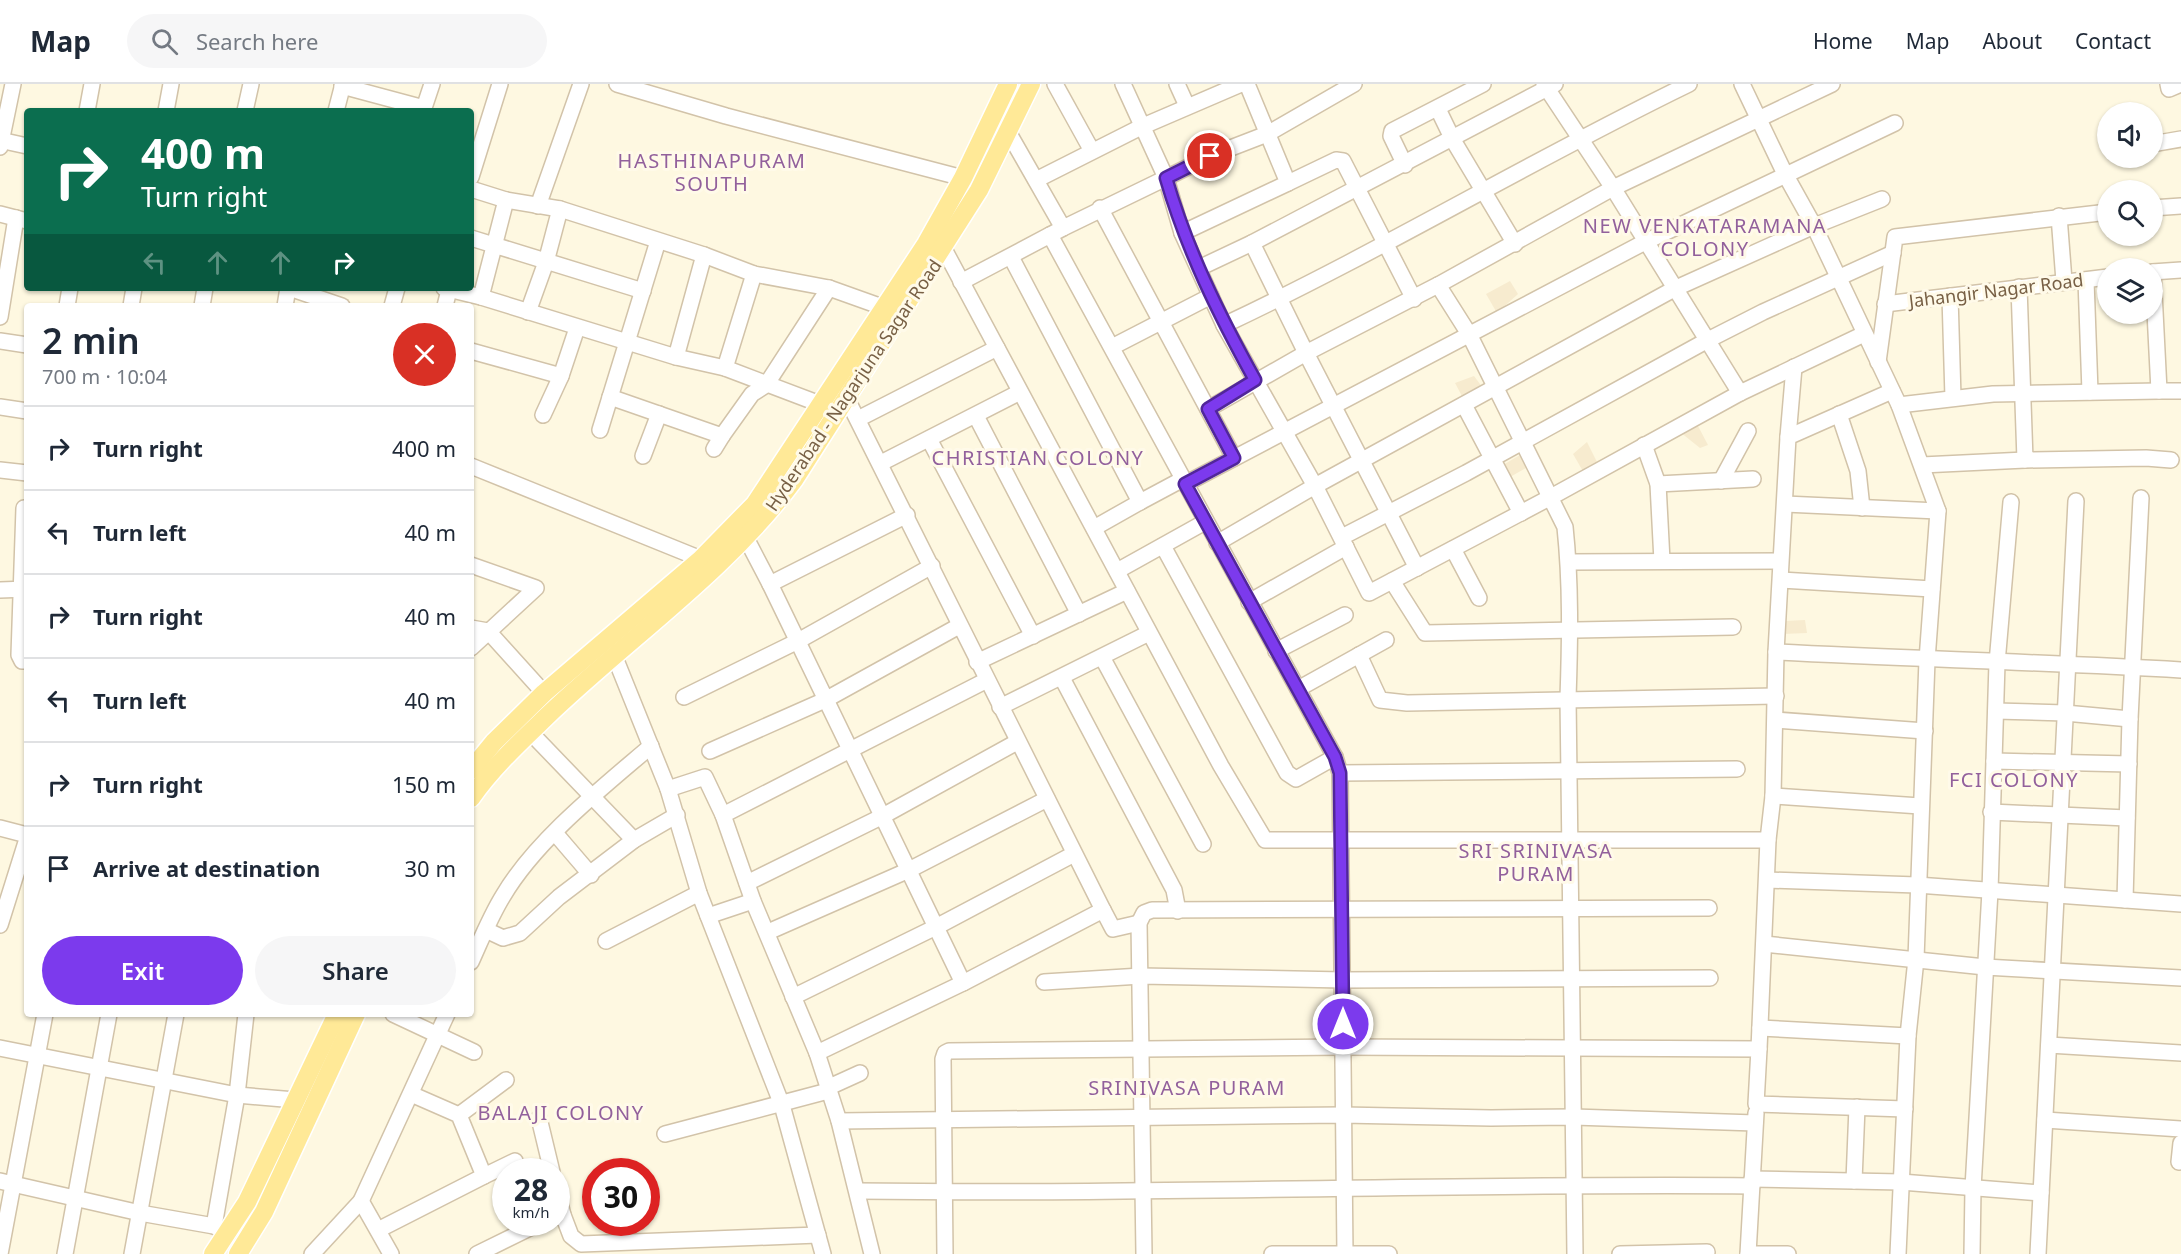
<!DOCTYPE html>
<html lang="en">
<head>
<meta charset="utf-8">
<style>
	:root { --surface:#fff; --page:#f6f6f7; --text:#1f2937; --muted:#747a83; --line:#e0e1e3; --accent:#7c3aed }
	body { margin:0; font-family:"Noto Sans",sans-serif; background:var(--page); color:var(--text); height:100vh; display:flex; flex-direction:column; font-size:22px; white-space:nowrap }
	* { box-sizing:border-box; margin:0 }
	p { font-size:20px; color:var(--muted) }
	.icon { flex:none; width:33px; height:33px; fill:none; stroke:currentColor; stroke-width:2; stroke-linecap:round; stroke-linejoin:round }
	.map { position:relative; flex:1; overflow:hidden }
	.sheet { position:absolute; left:24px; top:219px; width:450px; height:714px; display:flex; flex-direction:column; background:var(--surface); border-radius:6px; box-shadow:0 2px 4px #0004 }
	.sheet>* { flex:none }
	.guide { position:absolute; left:24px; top:24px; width:450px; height:183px; border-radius:6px; box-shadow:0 2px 4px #0004; background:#0b6e4f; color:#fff; overflow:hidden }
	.fabs { position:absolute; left:2097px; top:18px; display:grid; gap:12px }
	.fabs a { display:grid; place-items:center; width:66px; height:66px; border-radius:50%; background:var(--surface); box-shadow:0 2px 4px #0004; font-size:30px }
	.speed { position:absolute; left:492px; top:1074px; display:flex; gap:12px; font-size:30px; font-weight:700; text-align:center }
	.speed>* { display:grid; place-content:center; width:78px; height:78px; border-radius:50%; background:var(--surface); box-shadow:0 2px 4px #0004; line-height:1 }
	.speed small { font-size:15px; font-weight:400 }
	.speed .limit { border:9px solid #d22; background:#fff; color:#111 }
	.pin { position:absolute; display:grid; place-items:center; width:51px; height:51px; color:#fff; margin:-26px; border:3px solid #fff; border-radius:50%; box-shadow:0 2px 6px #0007 }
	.me { position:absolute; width:66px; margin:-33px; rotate:0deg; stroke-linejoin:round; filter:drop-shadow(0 0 4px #0008) }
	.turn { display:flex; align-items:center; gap:21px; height:126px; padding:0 18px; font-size:27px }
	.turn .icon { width:78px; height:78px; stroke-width:2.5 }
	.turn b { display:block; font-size:42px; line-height:51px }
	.lanes { display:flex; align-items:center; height:57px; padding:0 18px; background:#0003; justify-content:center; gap:30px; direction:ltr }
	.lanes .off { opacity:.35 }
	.round { display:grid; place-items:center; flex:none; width:63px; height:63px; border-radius:32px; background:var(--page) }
	.headline { display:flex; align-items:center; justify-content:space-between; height:102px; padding:0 18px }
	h1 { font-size:36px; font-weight:600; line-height:45px }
	.primary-button { display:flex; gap:12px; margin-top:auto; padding:12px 18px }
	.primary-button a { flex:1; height:69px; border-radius:36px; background:var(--accent); color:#fff; font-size:24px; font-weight:600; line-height:69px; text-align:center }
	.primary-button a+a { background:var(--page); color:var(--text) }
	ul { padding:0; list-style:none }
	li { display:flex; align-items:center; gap:18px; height:84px; padding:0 18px; border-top:2px solid var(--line) }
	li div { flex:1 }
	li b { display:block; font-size:22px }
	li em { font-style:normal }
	header { display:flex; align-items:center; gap:36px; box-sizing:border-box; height:84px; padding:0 30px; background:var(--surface); border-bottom:2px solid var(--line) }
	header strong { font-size:28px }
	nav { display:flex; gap:33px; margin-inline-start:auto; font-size:21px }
	.search { width:420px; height:54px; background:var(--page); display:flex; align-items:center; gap:15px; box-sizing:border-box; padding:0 21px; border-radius:33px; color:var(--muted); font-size:22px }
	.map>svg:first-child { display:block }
	.residential { fill:#f7ebcf }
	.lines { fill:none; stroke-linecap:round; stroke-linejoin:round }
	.minor-casing { stroke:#d2c3a9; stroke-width:18 }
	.major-casing { stroke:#fff; stroke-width:21 }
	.minor { stroke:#fff; stroke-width:15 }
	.major { stroke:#ffe997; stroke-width:18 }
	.route-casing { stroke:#51269a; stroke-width:15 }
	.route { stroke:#7c3aed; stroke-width:10 }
	.labels { text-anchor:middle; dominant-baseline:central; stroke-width:6; stroke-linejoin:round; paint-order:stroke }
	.street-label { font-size:18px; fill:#786045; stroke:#fffae9 }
	.neighbourhood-label { font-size:20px; letter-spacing:1.5px; fill:#92609c; stroke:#fffae9 }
</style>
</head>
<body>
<header>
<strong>Map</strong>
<div class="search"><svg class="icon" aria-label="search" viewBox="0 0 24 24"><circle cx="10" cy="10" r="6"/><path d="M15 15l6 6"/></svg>Search here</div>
<nav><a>Home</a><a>Map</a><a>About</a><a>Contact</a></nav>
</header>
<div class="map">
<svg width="2181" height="1170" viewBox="0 0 2181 1170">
	<rect width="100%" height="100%" fill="#fef8e1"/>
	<!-- residential -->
	<g class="residential">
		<path d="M1510 197 1518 210 1497 229 1486 210Z"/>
		<path d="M1474 292 1483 304 1463 314 1455 299Z"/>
		<path d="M1698 342 1708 361 1700 364 1680 348Z"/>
		<path d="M1587 358 1599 382 1584 389 1573 370Z"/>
		<path d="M1520 371 1526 384 1510 393 1503 381Z"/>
		<path d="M1805 536 1807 549 1783 550 1785 537Z"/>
	</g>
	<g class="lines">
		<defs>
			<g id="minor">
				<path d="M617 0 726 32 963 94"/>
				<path d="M1055 0 1092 67"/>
				<path d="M1123 0 1166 94 1210 72 1267 50 1354 0"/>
				<path d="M1177 0 1187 22"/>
				<path d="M1544 0 1613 104 1740 309"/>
				<path d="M1742 0 1785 90 1814 142 1899 321 1938 427 1927 576 1916 875 1908 952 1898 1170"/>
				<path d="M2168 0 2169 5 2181 0"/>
				<path d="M342 2 424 24"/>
				<path d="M1438 25 1453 56 1515 160"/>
				<path d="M87 27 92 0"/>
				<path d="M166 27 171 0"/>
				<path d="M245 27 251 0"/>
				<path d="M336 27 343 0"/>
				<path d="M423 27 432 0"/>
				<path d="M1007 46 1063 144 1050 151 1335 673 1340 689 1345 1170"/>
				<path d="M0 56 27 62"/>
				<path d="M2152 60 2181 55"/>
				<path d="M0 63 13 0"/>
				<path d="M1405 81 1391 52 1392 47 1483 0"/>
				<path d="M471 93 500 0"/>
				<path d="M1036 96 1141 43 1241 0"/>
				<path d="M1288 99 1336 76 1343 77 1414 215"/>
				<path d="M471 105 506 116 560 125 704 171 754 190 829 204 885 224"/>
				<path d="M538 122 581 0"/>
				<path d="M1100 124 1234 374"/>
				<path d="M2152 124 2181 122"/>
				<path d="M0 130 27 137"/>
				<path d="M2059 132 2064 197"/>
				<path d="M1063 144 1166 94 1182 149 1224 241 1315 402 1369 509 1551 413 1740 309 1864 250"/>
				<path d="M1182 149 1288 99 1247 0"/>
				<path d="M471 154 643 207"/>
				<path d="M944 165 1221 682 1265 756H1768"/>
				<path d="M1011 173 1140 418 1183 395"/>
				<path d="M1199 184 1252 159"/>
				<path d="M2152 188 2181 186"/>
				<path d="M2153 188 2159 307H2181"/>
				<path d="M2086 196 2090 308"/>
				<path d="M961 198 1050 151"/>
				<path d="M1438 201 1306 269 1252 159 1555 0"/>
				<path d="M2019 203 2025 376 2146 374 2171 376"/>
				<path d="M289 204 342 222"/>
				<path d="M444 204 481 213 676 273 725 284 820 320"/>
				<path d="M1950 212 1953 314"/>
				<path d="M481 213 506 116"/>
				<path d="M1885 220 2108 193"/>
				<path d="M67 222 70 204"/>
				<path d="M131 222 134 204"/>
				<path d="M202 222 205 204"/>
				<path d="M285 222 288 204"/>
				<path d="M392 222 397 204"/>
				<path d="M445 222 449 206"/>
				<path d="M528 228 546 178 560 125"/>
				<path d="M0 233 16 134"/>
				<path d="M1224 241C1383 166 1532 76 1689 0"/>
				<path d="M0 257 27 261"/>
				<path d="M1112 263 1211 212"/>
				<path d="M471 267 561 292"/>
				<path d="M676 273 704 171"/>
				<path d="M1878 278 1895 153 2108 128"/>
				<path d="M725 284 754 190"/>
				<path d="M610 313 722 352 714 365"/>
				<path d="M1464 321 1521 429"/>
				<path d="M1899 321 1993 310 2159 307"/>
				<path d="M0 323 27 327"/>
				<path d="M1208 325 1306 269 1417 484"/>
				<path d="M1839 330 1858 387 1862 424"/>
				<path d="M543 331 561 292 577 244"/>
				<path d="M976 332 1079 530"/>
				<path d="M858 335 997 264"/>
				<path d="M600 346 658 157"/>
				<path d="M722 352 752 310 766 301 829 204"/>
				<path d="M1788 353 1794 283"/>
				<path d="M929 355 1033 552"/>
				<path d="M1644 361 1658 400 1662 477"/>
				<path d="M643 372 659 330"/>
				<path d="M881 379 1020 308"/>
				<path d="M1922 381 2025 376"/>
				<path d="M471 382 701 475"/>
				<path d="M0 386 27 389"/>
				<path d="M1721 397 1748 347"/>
				<path d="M1185 400 1645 158 1895 39"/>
				<path d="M1658 400 1753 395"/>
				<path d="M1785 420 1938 427"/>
				<path d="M24 424 19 571 22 577H27"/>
				<path d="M1094 444 1140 418"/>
				<path d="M1342 453 1466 389 1706 257 1763 228 1893 169"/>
				<path d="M746 454 770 500 907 431"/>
				<path d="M1217 459 1315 402 1674 205 1814 142 1882 115"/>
				<path d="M1163 462 1287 689 1296 695 1335 673"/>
				<path d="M1453 465 1479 514"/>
				<path d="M1569 478 1780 477"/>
				<path d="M471 481 536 504 471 564"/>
				<path d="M1117 487 1205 438"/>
				<path d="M1781 496 1932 505"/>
				<path d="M1392 497 1425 549 1733 543"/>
				<path d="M770 500 963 899"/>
				<path d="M0 506 27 505"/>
				<path d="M1249 518 1346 463"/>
				<path d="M471 544 488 547 544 609"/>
				<path d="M1276 567 1345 531"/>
				<path d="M1776 568C1911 575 2046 578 2181 586"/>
				<path d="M614 571 668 705 699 809 782 1021 823 1170"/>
				<path d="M1359 571 1380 616 1407 619 1776 612"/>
				<path d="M1102 573 1203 760"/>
				<path d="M977 578 1127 507"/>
				<path d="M1062 594 1174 806 1178 827"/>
				<path d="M1298 605 1386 556"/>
				<path d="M684 613 798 557 932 482"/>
				<path d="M1000 623 1149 549"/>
				<path d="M1996 627 2065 629 2130 635"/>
				<path d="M1776 636 1925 647"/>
				<path d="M530 648 634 756"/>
				<path d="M710 667 825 616 959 542"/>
				<path d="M1994 677 2129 680"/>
				<path d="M1340 689 1737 685"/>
				<path d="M668 705 705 693 723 731 753 817 817 969 839 1037 872 1170"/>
				<path d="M1773 712 1920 722"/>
				<path d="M1991 728 2127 734"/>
				<path d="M723 731 987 596"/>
				<path d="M0 744 27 751"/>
				<path d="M555 749 591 791"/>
				<path d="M1767 796 1917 801 2181 820"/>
				<path d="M747 799 881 733 1017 658"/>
				<path d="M2125 816 2130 635 2141 414"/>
				<path d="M1103 826 1113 845 1139 839"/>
				<path d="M708 832 753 817"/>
				<path d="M0 841 27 755"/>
				<path d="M486 846 503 854 520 849 559 813 634 756 677 731"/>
				<path d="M768 848 909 786 1047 715"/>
				<path d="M606 857 699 809"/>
				<path d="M1764 860 1985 883 2181 894"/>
				<path d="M471 878C481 856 490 833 503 812 536 756 602 704 651 662"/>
				<path d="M1044 898 1141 892 1343 896 1710 894"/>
				<path d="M793 913 936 843 1074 770"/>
				<path d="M393 930 474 968"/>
				<path d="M1760 944 1908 952"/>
				<path d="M2049 961 2181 969"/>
				<path d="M0 964 237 1011 295 1016"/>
				<path d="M1759 965 1768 756 1773 712 1776 568 1788 353 1892 307"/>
				<path d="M817 969 963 899 1103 826 847 315"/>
				<path d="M827 1004 860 989"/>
				<path d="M459 1031 506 996"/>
				<path d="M539 1034 552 1088"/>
				<path d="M2045 1036 2181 1045"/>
				<path d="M839 1037 1343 1031 1491 1034 1574 1033 1755 1039"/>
				<path d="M665 1050 828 1007"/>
				<path d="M2179 1078 2181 1059"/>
				<path d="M484 1092 515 1077"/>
				<path d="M1752 1095 1901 1098 2041 1109"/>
				<path d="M0 1097 140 1129 214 1142 229 1149"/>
				<path d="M1854 1097 1857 1023"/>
				<path d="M556 1104 563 1131"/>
				<path d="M857 1107C1155 1111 1454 1099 1752 1102"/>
				<path d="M361 1117 391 1170"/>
				<path d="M556 1133 563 1131 571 1152 581 1160 818 1151"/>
				<path d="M214 1142 237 1011 246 930"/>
				<path d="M378 1146 484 1092 459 1031 411 1010"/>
				<path d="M0 1170 45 930"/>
				<path d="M65 1170 109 930"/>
				<path d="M132 1170 176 930"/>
				<path d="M312 1170 361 1117 447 930"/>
				<path d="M477 1170 542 1138"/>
				<path d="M945 1170 943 975 945 969 949 967 1343 963 1759 965 1756 1020 1905 1025"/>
				<path d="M1144 1170 1139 839 1144 829 1152 826 1709 824"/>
				<path d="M1272 1170H1389"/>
				<path d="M1575 1170 1568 614C1570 557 1571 500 1565 443L1469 250 1438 201 1613 104 1832 0"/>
				<path d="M1620 1170 1707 1168"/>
				<path d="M1748 1170 1756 1029"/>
				<path d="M1748 1170H1788"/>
				<path d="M1972 1170 1973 1104 1990 807 1997 579 2011 418"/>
				<path d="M2038 1170 2076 417"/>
			</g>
			<g id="major">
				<path d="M471 686 494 658 544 609 701 475 755 420 926 160 963 94 1008 0"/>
				<path d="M471 714C492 684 519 659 545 634 628 554 725 489 794 396L979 106 1031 0"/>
				<path d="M213 1170 247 1118 337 930"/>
				<path d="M238 1170 264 1128 356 930"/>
			</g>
		</defs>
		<!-- minor casing -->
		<use href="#minor" class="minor-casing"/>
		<!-- major casing -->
		<use href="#major" class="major-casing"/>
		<!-- minor -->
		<use href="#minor" class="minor"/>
		<!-- major -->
		<use href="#major" class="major"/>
	</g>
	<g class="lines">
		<defs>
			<path id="route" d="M1210 72 1166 94C1187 166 1219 231 1255 296L1208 325 1234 374 1185 400 1335 673 1340 689 1343 940"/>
		</defs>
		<!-- route casing -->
		<use href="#route" class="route-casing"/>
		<!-- route -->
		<use href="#route" class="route"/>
	</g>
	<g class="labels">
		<!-- street labels -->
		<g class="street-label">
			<text transform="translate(1996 206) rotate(-7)">Jahangir Nagar Road</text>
			<text transform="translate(853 301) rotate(-56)">Hyderabad - Nagarjuna Sagar Road</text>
		</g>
		<!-- neighbourhood labels -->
		<g class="neighbourhood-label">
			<text x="712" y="76">HASTHINAPURAM<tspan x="712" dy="23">SOUTH</tspan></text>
			<text x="1705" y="141">NEW VENKATARAMANA<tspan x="1705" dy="23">COLONY</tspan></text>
			<text x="1038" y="373">CHRISTIAN COLONY</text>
			<text x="2014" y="695">FCI COLONY</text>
			<text x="1536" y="766">SRI SRINIVASA<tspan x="1536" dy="23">PURAM</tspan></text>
			<text x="1187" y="1003">SRINIVASA PURAM</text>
			<text x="561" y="1028">BALAJI COLONY</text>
		</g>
	</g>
</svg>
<div class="fabs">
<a><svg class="icon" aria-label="sound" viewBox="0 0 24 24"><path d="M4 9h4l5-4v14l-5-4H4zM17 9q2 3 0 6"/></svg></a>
<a><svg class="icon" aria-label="search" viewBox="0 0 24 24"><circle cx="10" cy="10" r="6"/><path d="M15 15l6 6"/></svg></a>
<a><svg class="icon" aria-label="layers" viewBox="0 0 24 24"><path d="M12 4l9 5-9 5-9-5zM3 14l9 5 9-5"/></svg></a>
</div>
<div class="speed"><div>28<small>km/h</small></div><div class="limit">30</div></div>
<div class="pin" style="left:1210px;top:72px;background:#d93025"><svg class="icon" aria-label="arrive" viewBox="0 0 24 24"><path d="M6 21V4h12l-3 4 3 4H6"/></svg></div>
<svg class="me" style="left:1343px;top:940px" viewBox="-20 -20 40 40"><circle r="17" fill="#7c3aed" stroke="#fff" stroke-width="3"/><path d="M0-11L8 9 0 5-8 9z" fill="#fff"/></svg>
<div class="guide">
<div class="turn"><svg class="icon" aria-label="right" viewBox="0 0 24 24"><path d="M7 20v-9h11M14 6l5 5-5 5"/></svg><div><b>400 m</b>Turn right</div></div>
<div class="lanes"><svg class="icon off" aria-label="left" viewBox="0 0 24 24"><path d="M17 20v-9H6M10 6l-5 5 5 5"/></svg><svg class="icon off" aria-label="ahead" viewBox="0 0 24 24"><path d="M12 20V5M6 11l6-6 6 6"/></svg><svg class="icon off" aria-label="ahead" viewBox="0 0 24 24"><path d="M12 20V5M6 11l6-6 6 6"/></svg><svg class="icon" aria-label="right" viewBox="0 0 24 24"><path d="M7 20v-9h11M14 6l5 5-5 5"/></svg></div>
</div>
<section class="sheet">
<div class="headline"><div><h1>2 min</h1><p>700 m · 10:04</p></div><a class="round" style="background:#d93025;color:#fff"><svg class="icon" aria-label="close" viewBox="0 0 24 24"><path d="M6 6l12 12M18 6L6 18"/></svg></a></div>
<ul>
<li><svg class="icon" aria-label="right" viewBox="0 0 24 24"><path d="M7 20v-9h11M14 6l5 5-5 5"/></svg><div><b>Turn right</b></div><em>400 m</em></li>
<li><svg class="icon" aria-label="left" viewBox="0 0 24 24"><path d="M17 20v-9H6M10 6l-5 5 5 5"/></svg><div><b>Turn left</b></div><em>40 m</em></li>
<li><svg class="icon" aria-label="right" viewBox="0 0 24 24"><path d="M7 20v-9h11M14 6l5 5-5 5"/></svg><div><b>Turn right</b></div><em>40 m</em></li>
<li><svg class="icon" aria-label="left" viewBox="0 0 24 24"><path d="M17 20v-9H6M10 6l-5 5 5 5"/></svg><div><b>Turn left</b></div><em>40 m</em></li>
<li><svg class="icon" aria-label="right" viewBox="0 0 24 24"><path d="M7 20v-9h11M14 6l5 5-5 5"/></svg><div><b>Turn right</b></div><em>150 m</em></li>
<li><svg class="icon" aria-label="arrive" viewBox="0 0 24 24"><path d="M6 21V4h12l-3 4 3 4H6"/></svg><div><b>Arrive at destination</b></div><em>30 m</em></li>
</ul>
<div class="primary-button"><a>Exit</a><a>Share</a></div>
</section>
</div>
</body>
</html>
